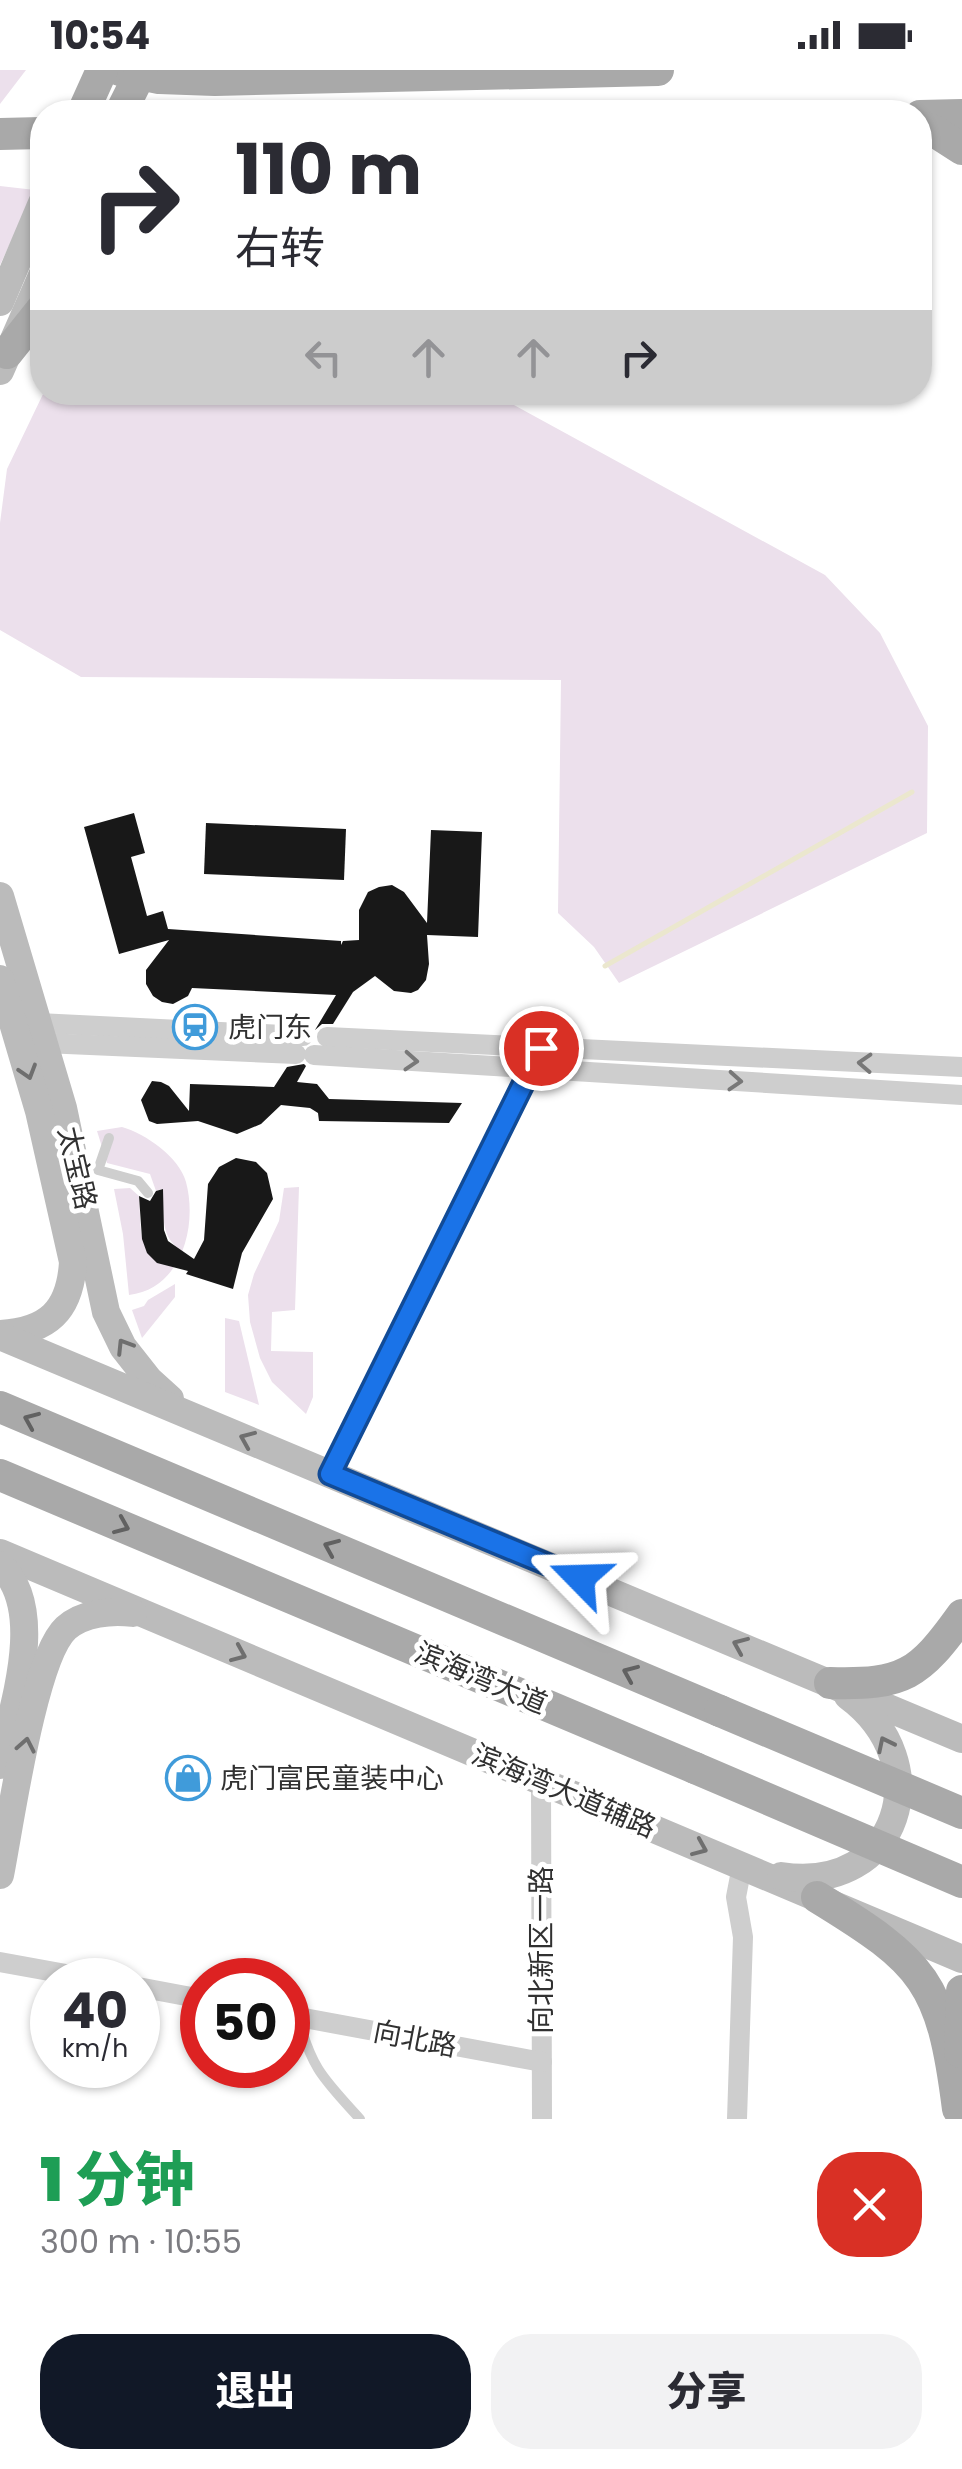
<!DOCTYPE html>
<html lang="zh">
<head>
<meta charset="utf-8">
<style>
	:root { --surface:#fff; --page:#f2f2f3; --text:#2b2b33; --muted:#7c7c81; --accent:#111827 }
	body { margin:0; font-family:Poppins,"Noto Sans SC",sans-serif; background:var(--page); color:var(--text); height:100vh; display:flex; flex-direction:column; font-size:38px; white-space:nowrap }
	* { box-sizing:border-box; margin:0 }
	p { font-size:32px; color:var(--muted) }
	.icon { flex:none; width:55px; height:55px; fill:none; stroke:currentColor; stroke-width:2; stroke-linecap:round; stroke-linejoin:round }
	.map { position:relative; height:2049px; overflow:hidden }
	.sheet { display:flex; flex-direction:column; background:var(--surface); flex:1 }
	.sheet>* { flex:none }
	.top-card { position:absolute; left:30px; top:30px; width:902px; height:305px; border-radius:40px; box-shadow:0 2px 8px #0004; background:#fff; color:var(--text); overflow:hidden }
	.speed { position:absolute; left:30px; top:1888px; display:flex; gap:20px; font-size:50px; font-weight:700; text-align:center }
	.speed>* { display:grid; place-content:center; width:130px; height:130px; border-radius:50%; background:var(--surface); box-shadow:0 2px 8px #0004; line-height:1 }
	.speed small { font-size:25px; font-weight:400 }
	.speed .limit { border:15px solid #d22; background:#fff; color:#111 }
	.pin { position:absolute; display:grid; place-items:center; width:85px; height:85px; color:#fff; margin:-42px; border:5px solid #fff; border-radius:50%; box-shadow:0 2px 10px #0007 }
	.me { position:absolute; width:110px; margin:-55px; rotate:292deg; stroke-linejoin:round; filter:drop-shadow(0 0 8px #0008) }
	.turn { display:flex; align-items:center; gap:35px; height:210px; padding:0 40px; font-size:45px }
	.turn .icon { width:130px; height:130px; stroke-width:2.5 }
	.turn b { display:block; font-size:70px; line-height:85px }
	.lanes { display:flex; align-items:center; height:95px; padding:0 40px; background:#0003; justify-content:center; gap:50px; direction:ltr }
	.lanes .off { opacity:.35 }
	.round { display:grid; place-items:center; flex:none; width:105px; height:105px; border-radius:40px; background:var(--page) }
	.headline { display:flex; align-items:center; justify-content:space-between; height:170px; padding:0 40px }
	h1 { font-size:60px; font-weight:800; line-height:75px; color:#1e9e55 }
	.action { display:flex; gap:20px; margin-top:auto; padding:20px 40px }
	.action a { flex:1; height:115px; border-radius:40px; background:var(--accent); color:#fff; font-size:40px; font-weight:800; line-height:115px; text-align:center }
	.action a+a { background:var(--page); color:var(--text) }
	.status { display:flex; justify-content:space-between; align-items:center; height:70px; padding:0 50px; background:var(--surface); direction:ltr }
	.status svg { height:28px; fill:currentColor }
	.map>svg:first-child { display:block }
	.green { fill:#ece0ec }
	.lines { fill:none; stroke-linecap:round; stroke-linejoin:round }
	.stream { stroke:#ebe7ce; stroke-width:5 }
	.building { fill:#181818 }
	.service { stroke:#cecece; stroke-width:10 }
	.minor { stroke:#cecece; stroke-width:20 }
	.secondary { stroke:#bbb; stroke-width:28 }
	.primary { stroke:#a9a9a9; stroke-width:32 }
	.primary-bridge { stroke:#a9a9a9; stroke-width:32 }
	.oneway { stroke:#787878 }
	.oneway2 { stroke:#6f6f6f }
	.oneway3 { stroke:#616161 }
	.route-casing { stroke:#114b97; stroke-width:25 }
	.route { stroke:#1a73e8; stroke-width:18 }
	.labels { text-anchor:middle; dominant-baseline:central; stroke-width:10; stroke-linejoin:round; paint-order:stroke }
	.poi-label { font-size:28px; fill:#313131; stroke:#fff; text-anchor:start }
	.street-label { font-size:28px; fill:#313131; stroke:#fff }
</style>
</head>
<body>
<div class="status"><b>10:54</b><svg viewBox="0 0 49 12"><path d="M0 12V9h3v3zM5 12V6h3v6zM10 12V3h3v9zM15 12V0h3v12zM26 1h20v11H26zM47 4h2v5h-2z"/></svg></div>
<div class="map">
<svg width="962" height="2049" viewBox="0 0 962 2049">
	<rect width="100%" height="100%" fill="#fff"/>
	<!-- green -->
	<g class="green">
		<path d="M0 0H26L0 34Z"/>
		<path d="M0 116 35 120 0 195Z"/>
		<path d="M44 322 492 323 825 505 880 563 928 656 927 763 619 913 594 877 558 843 561 610 81 607 0 560V453L7 399Z"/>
		<path d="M122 1057C146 1064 179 1087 186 1112 198 1157 181 1219 129 1225L123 1164 114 1119 130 1118 139 1126C142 1160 135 1187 175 1197L178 1178C159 1164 165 1141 162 1119L156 1121 150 1104 107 1093 97 1061Z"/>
		<path d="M299 1117 295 1240 272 1242 271 1281 313 1282V1327L306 1344 272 1312 260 1288 250 1252 248 1225 254 1204 279 1151 284 1118Z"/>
		<path d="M175 1214V1227L142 1268 132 1240 144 1236 148 1230Z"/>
		<path d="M225 1248 239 1251 259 1335 225 1322Z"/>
	</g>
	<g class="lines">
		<!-- stream -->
		<path class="stream" d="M605 896 912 722"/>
	</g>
	<!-- building -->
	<g class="building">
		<path d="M134 743 145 783 131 787 147 846 163 841 168 859 341 871V875L343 871 359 870V840L368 822 379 817 392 815 404 822 427 853 431 760 482 762 478 867 427 865 429 894 426 910 418 920 411 923 394 921 375 906 353 922 333 954H322L315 960 336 925 192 918 188 926 173 934 162 932 153 926 146 914V900L169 870 119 884 84 757Z"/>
		<path d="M206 753 346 759 344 810 204 804Z"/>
		<path d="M304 994 306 996 297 1012 317 1014 329 1029 462 1033 449 1053 319 1051 318 1043 310 1038 281 1035 261 1054 237 1064 198 1051 157 1054 149 1051 141 1030 152 1011 161 1012 169 1016 189 1041 190 1014 274 1017 287 997Z"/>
		<path d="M236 1088 256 1092 267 1103 273 1129 242 1183 233 1219 186 1204 188 1201 157 1193 147 1183 142 1169 139 1126 150 1131 156 1121 163 1119 164 1160 168 1171 194 1189 204 1170 208 1114 219 1097Z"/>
	</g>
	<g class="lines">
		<!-- service -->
		<g class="service">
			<path d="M109 1068 98 1100 138 1111 148 1123"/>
			<path d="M298 1947C312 2000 324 2009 360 2049"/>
		</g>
		<!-- minor -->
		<g class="minor">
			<path d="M38 953 303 966"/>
			<path d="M327 967 962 997"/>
			<path d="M44 973 296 984"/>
			<path d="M314 985 962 1025"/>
			<path d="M330 1404 535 989"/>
			<path d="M541 1711 542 2049"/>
			<path d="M0 1892 99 1910"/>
			<path d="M138 1917 202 1929"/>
			<path d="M288 1945 542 1992"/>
			<path d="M737 2049 743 1867 736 1827 742 1796"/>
		</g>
		<!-- secondary -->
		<g class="secondary">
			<path d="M0 232 42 133"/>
			<path d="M0 301 42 206"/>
			<path d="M0 826 63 1038 106 1242 123 1277 149 1310 170 1329"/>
			<path d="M0 909 39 1041 73 1192C70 1241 48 1261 0 1264"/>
			<path d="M0 1266 962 1669"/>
			<path d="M0 1483 962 1889"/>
			<path d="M0 1495C48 1540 12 1638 0 1695"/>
			<path d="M0 1805C10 1755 33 1588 66 1558 83 1543 112 1540 133 1543"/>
			<path d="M781 1806C900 1824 939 1693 848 1626"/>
		</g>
		<!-- primary -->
		<g class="primary">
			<path d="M120 0 159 8 215 10 658 0"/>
			<path d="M83 42 102 0"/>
			<path d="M121 42 142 0"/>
			<path d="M920 46 962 45"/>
			<path d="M920 57 934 61 962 79"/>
			<path d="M0 64 42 63"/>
			<path d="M7 283 42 239"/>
			<path d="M0 1337 720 1641"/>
			<path d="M0 1405 695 1698"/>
			<path d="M830 1613C904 1615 919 1605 962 1545"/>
			<path d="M817 1827C925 1893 942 1912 958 2039"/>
			<path d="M960 1982 962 1921"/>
		</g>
		<!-- primary-bridge -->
		<g class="primary-bridge">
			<path d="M720 1641 962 1743"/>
			<path d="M695 1698 962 1812"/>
		</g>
	</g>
	<!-- one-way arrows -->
	<defs><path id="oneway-chevron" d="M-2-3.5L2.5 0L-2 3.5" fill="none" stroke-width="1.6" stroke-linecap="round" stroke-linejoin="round" transform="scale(2.5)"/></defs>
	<g class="oneway">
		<use href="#oneway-chevron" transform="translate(411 991) rotate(4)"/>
		<use href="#oneway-chevron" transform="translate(865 993) rotate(-177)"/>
		<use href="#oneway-chevron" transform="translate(735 1011) rotate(4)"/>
	</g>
	<g class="oneway2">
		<use href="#oneway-chevron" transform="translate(28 1002) rotate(73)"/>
		<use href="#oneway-chevron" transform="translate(124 1276) rotate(-122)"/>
		<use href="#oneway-chevron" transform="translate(247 1369) rotate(-157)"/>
		<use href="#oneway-chevron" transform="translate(740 1575) rotate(-157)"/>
		<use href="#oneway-chevron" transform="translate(239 1584) rotate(23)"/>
		<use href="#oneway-chevron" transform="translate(885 1674) rotate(-116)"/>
		<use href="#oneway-chevron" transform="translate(26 1675) rotate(-79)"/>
		<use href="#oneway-chevron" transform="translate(700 1778) rotate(23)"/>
	</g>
	<g class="oneway3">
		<use href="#oneway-chevron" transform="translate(31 1350) rotate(-157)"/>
		<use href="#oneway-chevron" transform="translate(122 1456) rotate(23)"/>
		<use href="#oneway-chevron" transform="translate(331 1477) rotate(-157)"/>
		<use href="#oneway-chevron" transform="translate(630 1603) rotate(-157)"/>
	</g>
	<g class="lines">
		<defs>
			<path id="route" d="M541 978 330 1404 580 1508"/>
		</defs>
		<!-- route casing -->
		<use href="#route" class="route-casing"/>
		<!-- route -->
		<use href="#route" class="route"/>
	</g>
	<!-- icons -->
	<defs>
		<symbol id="station-ring" viewBox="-11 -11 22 22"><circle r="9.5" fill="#fff" stroke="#409bda" stroke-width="1.5"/><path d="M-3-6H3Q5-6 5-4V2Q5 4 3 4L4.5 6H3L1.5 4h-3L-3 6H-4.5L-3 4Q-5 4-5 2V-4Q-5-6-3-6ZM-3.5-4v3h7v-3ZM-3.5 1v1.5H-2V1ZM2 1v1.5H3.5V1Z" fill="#409bda"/></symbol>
		<symbol id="shop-ring" viewBox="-11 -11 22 22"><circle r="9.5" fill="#fff" stroke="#409bda" stroke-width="1.5"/><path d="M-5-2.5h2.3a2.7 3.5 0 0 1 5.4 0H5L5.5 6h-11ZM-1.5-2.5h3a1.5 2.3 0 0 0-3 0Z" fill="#409bda"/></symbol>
	</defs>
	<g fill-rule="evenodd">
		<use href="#station-ring" x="170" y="932" width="50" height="50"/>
		<use href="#shop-ring" x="163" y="1683" width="50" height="50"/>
	</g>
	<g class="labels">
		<!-- poi labels -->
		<g class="poi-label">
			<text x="228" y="957">虎门东</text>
			<text x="220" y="1708">虎门富民童装中心</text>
		</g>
		<!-- street labels -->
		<g class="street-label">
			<text transform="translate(77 1098) rotate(77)">太宝路</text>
			<text transform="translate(481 1608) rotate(23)">滨海湾大道</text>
			<text transform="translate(564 1721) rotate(23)">滨海湾大道辅路</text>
			<text transform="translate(541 1880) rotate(-90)">向北新区一路</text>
			<text transform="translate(415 1969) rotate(11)">向北路</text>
		</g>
	</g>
</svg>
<div class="speed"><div>40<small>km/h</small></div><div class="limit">50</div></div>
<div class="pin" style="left:541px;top:978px;background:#d93025"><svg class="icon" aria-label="arrive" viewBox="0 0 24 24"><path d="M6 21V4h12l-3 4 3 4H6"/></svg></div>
<svg class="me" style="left:580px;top:1508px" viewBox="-20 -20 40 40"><path d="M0-17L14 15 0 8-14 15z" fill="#1a73e8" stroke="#fff" stroke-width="4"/></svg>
<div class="top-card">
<div class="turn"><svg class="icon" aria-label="right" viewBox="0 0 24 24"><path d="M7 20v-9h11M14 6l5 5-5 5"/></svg><div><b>110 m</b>右转</div></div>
<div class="lanes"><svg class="icon off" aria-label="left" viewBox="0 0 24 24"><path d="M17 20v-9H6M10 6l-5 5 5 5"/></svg><svg class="icon off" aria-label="ahead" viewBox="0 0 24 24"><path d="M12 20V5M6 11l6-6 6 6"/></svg><svg class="icon off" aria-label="ahead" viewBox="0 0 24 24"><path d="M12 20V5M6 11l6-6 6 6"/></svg><svg class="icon" aria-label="right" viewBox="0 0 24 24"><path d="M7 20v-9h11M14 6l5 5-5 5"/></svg></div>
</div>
</div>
<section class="sheet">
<div class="headline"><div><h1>1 分钟</h1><p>300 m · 10:55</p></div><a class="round" style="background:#d93025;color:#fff"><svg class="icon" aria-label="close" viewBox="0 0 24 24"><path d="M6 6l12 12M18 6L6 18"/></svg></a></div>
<div class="action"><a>退出</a><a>分享</a></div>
</section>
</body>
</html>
